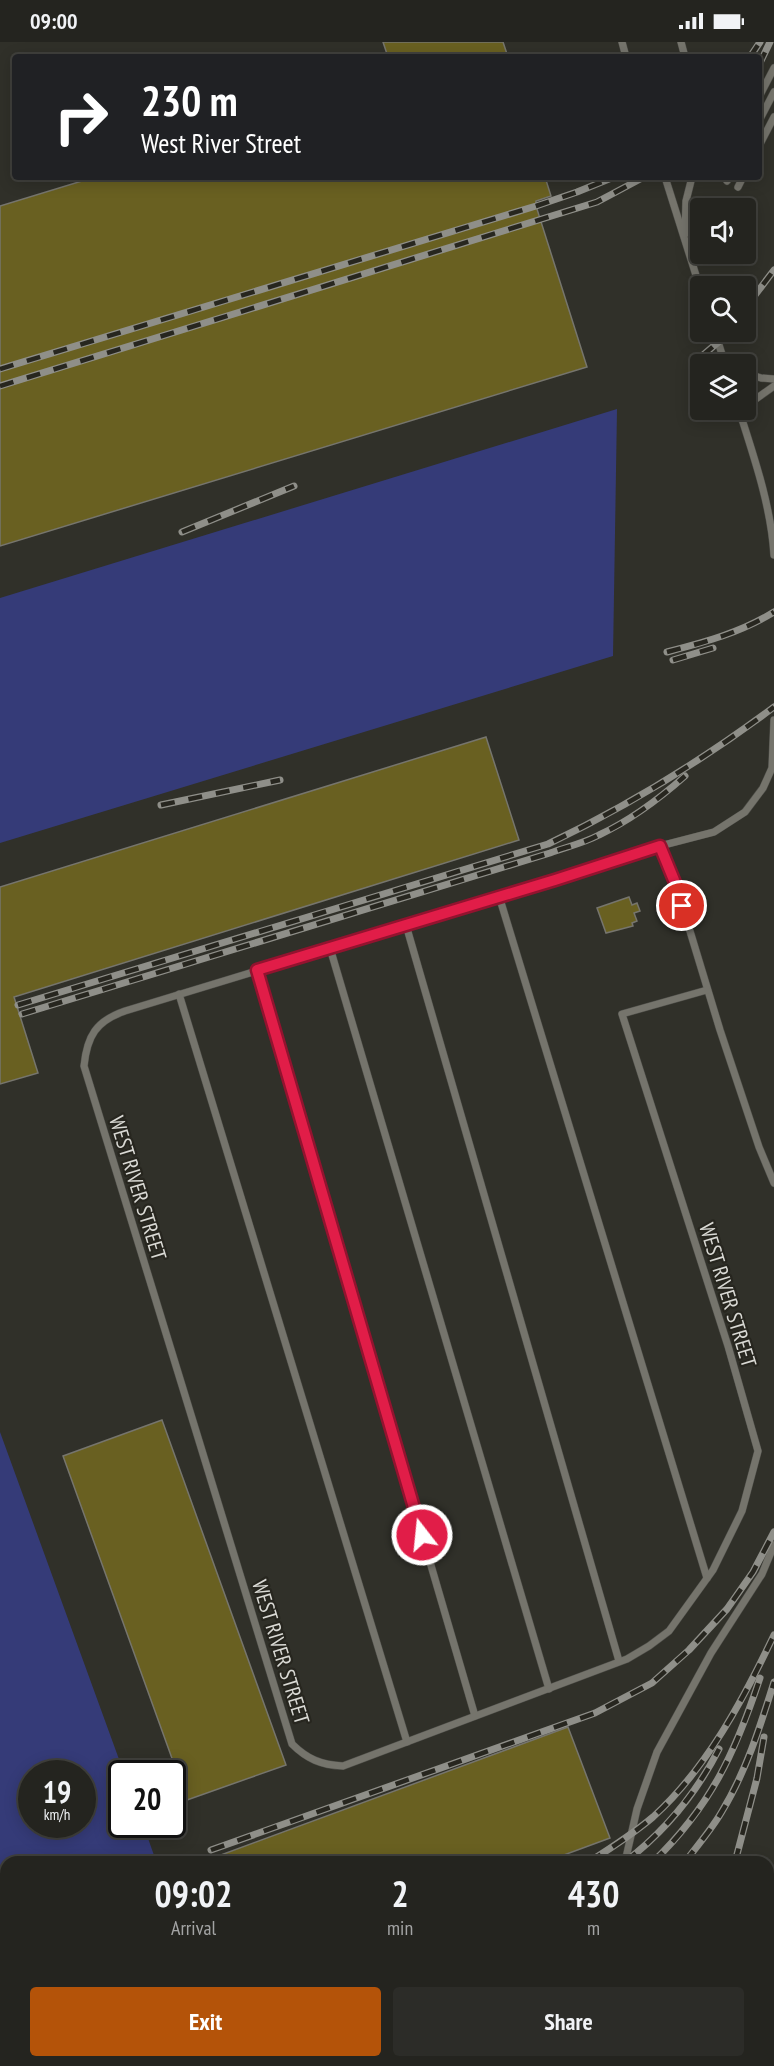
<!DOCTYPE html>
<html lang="en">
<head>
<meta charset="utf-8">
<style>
	:root { --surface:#24241f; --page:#2c2c28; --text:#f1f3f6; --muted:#a3a4a4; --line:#41413d; --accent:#b45309 }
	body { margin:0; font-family:"PT Sans Narrow",sans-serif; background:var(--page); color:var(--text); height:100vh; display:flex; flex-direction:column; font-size:22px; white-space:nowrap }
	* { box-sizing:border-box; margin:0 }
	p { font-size:20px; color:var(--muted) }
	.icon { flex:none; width:33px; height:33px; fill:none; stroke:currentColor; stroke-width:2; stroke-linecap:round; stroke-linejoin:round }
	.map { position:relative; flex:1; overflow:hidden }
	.side { position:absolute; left:0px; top:1814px; width:774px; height:212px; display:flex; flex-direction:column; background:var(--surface); border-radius:18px 18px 0 0; box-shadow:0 3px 15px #0003,0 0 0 2px var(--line) }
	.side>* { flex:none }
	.banner { position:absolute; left:12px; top:12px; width:750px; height:126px; border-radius:6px; box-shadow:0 3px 15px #0003,0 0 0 2px var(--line); background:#202124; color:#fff; overflow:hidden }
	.buttons { position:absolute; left:690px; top:156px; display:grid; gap:12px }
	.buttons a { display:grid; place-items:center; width:66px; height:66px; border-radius:6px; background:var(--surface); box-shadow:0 3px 15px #0003,0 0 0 2px var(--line); font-size:30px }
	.speed { position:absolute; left:18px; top:1718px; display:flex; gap:12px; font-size:30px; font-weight:700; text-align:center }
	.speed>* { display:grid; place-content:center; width:78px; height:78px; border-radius:50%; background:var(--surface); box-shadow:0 3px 15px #0003,0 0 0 2px var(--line); line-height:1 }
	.speed small { font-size:15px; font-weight:400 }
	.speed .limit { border:3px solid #111; border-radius:9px; background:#fff; color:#111 }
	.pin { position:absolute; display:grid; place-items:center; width:51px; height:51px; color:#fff; margin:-26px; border:3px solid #fff; border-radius:50%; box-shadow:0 2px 6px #0007 }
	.me { position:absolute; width:66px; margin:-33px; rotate:344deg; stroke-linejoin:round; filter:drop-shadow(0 0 4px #0008) }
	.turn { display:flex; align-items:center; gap:21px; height:126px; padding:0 30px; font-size:27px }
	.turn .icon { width:78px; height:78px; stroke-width:2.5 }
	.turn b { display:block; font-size:42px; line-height:51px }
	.eta { display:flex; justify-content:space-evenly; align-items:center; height:102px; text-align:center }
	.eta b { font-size:36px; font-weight:600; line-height:42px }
	.button { display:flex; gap:12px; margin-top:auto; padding:12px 30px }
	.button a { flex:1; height:69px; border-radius:6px; background:var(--accent); color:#fff; font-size:24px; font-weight:600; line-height:69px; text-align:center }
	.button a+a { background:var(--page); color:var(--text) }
	.status { display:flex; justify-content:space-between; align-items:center; height:42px; padding:0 30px; background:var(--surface); direction:ltr }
	.status svg { height:16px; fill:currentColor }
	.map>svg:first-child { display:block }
	.water { fill:#353b78; fill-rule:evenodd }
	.building { fill:#696021; stroke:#76756d; stroke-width:1.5 }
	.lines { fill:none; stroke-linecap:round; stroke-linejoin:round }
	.lane-casing { stroke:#4e4e49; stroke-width:8 }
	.lane { stroke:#75746c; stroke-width:7 }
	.rail-casing { stroke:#8f8f89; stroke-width:7 }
	.rail { stroke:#27261f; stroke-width:4.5; stroke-dasharray:14; stroke-linecap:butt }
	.route-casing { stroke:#92132f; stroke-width:15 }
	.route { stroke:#e11d48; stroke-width:10 }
	.labels { text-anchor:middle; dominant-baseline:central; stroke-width:4.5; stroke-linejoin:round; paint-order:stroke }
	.street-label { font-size:21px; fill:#dadad5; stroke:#27261f }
</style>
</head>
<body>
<div class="status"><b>09:00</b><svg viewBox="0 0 49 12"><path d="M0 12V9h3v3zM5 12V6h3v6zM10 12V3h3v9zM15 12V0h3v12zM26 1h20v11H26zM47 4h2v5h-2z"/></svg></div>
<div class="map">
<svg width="774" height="2024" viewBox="0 0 774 2024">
	<rect width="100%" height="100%" fill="#303029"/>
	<!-- water -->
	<g class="water">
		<path d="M617 367 613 614 0 801V556Z"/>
		<path d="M0 1390 124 1731H122V1782H143L156 1819 6 1820V2019H228L230 2024H0ZM32 1731H82V1782H32Z"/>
	</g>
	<!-- building -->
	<g class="building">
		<path d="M383 0H503L508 15H388Z"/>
		<path d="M95 135H545L551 154 536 159V164L587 325 0 504V164Z"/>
		<path d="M486 695 519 798 14 955 38 1031 0 1042V845Z"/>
		<path d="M629 855 632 863 637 861 640 869 634 871 637 879 632 881 633 884 606 891 597 866Z"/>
		<path d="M162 1378 286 1723 187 1758 63 1414Z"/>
		<path d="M568 1685 610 1796 545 1820H211L210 1817Z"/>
	</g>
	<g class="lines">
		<defs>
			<g id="lane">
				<path d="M622 0 626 15"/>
				<path d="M681 0 685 15"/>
				<path d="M759 55 774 26"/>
				<path d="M759 79 774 50"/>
				<path d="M759 104 774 75"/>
				<path d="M665 135 700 246"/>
				<path d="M727 139 730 135"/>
				<path d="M738 145 743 135"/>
				<path d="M685 192 686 159 692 135"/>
				<path d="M715 290 725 322"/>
				<path d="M746 331 761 336 774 337"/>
				<path d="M746 364 774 344"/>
				<path d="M739 368C754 415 771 464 774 513"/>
				<path d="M660 804 676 843 720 988 759 1105 774 1141"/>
				<path d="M499 854 707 1536"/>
				<path d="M406 883 619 1619"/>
				<path d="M330 906 549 1647"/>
				<path d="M257 928 475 1674"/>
				<path d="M707 948 622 972 728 1304 758 1409 742 1469 713 1528 669 1589 649 1604 627 1617 343 1724C321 1723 307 1717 292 1702L84 1024C87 994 96 979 125 969L555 838 660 804 714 790 745 770 763 746 772 726 774 678"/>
				<path d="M179 952 407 1700"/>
				<path d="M625 1820 637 1767 657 1710 711 1611 762 1532 774 1503"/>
				<path d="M385 2024 397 2019"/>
			</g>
		</defs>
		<!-- lane casing -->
		<use href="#lane" class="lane-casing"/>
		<!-- lane -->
		<use href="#lane" class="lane"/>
		<defs>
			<g id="rail">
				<path d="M750 15 760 0"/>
				<path d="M759 23 770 0"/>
				<path d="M746 265 774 228"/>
				<path d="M702 314 730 290"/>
				<path d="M0 327 536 164 577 150 614 135"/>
				<path d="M0 344 597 160 644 135"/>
				<path d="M182 490 294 444"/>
				<path d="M667 610C705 600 740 591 774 570"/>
				<path d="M673 618 713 606"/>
				<path d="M161 763 280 738"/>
				<path d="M18 963 548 802C628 764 703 718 774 665"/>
				<path d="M22 972 550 811C566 805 584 801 599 793 631 778 659 757 685 734"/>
				<path d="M211 1808 595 1671 652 1641 689 1608 727 1567 753 1530 774 1490"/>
				<path d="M589 1820C611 1806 633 1792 653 1775 707 1726 743 1658 774 1593"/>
				<path d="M625 1820C664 1790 697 1750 719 1707"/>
				<path d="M653 1820C711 1764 735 1711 760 1636"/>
				<path d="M685 1820C697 1804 711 1788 721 1771 746 1730 760 1685 774 1640"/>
				<path d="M735 1820 757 1736 764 1695"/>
				<path d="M714 2019V2024"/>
			</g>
		</defs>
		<!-- rail casing -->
		<use href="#rail" class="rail-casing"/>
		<!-- rail -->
		<use href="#rail" class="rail"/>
	</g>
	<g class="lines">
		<defs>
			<path id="route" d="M422 1493 257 928 555 838 660 804 676 843 682 864"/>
		</defs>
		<!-- route casing -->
		<use href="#route" class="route-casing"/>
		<!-- route -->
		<use href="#route" class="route"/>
	</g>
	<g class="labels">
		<!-- street labels -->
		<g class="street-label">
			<text transform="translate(138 1146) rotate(73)">WEST RIVER STREET</text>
			<text transform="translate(728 1253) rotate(73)">WEST RIVER STREET</text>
			<text transform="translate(281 1610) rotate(73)">WEST RIVER STREET</text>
		</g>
	</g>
</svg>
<div class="buttons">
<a><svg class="icon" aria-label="sound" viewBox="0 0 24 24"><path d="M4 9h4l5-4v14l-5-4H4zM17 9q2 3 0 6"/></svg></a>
<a><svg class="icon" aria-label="search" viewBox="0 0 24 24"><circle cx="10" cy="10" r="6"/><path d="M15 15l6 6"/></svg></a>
<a><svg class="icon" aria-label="layers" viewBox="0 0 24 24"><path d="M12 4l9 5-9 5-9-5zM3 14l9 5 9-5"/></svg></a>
</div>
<div class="speed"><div>19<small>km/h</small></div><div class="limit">20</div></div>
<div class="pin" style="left:682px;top:864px;background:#d93025"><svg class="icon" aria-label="arrive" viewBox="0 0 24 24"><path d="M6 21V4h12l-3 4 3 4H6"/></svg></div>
<svg class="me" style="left:422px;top:1493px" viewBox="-20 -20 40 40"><circle r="17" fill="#e11d48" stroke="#fff" stroke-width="3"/><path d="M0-11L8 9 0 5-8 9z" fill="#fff"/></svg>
<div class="banner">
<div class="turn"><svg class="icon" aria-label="right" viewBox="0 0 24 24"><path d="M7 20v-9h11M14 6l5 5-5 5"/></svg><div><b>230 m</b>West River Street</div></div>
</div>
<section class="side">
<div class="eta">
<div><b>09:02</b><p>Arrival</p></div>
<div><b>2</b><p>min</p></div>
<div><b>430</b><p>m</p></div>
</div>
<div class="button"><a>Exit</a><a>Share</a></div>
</section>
</div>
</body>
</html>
